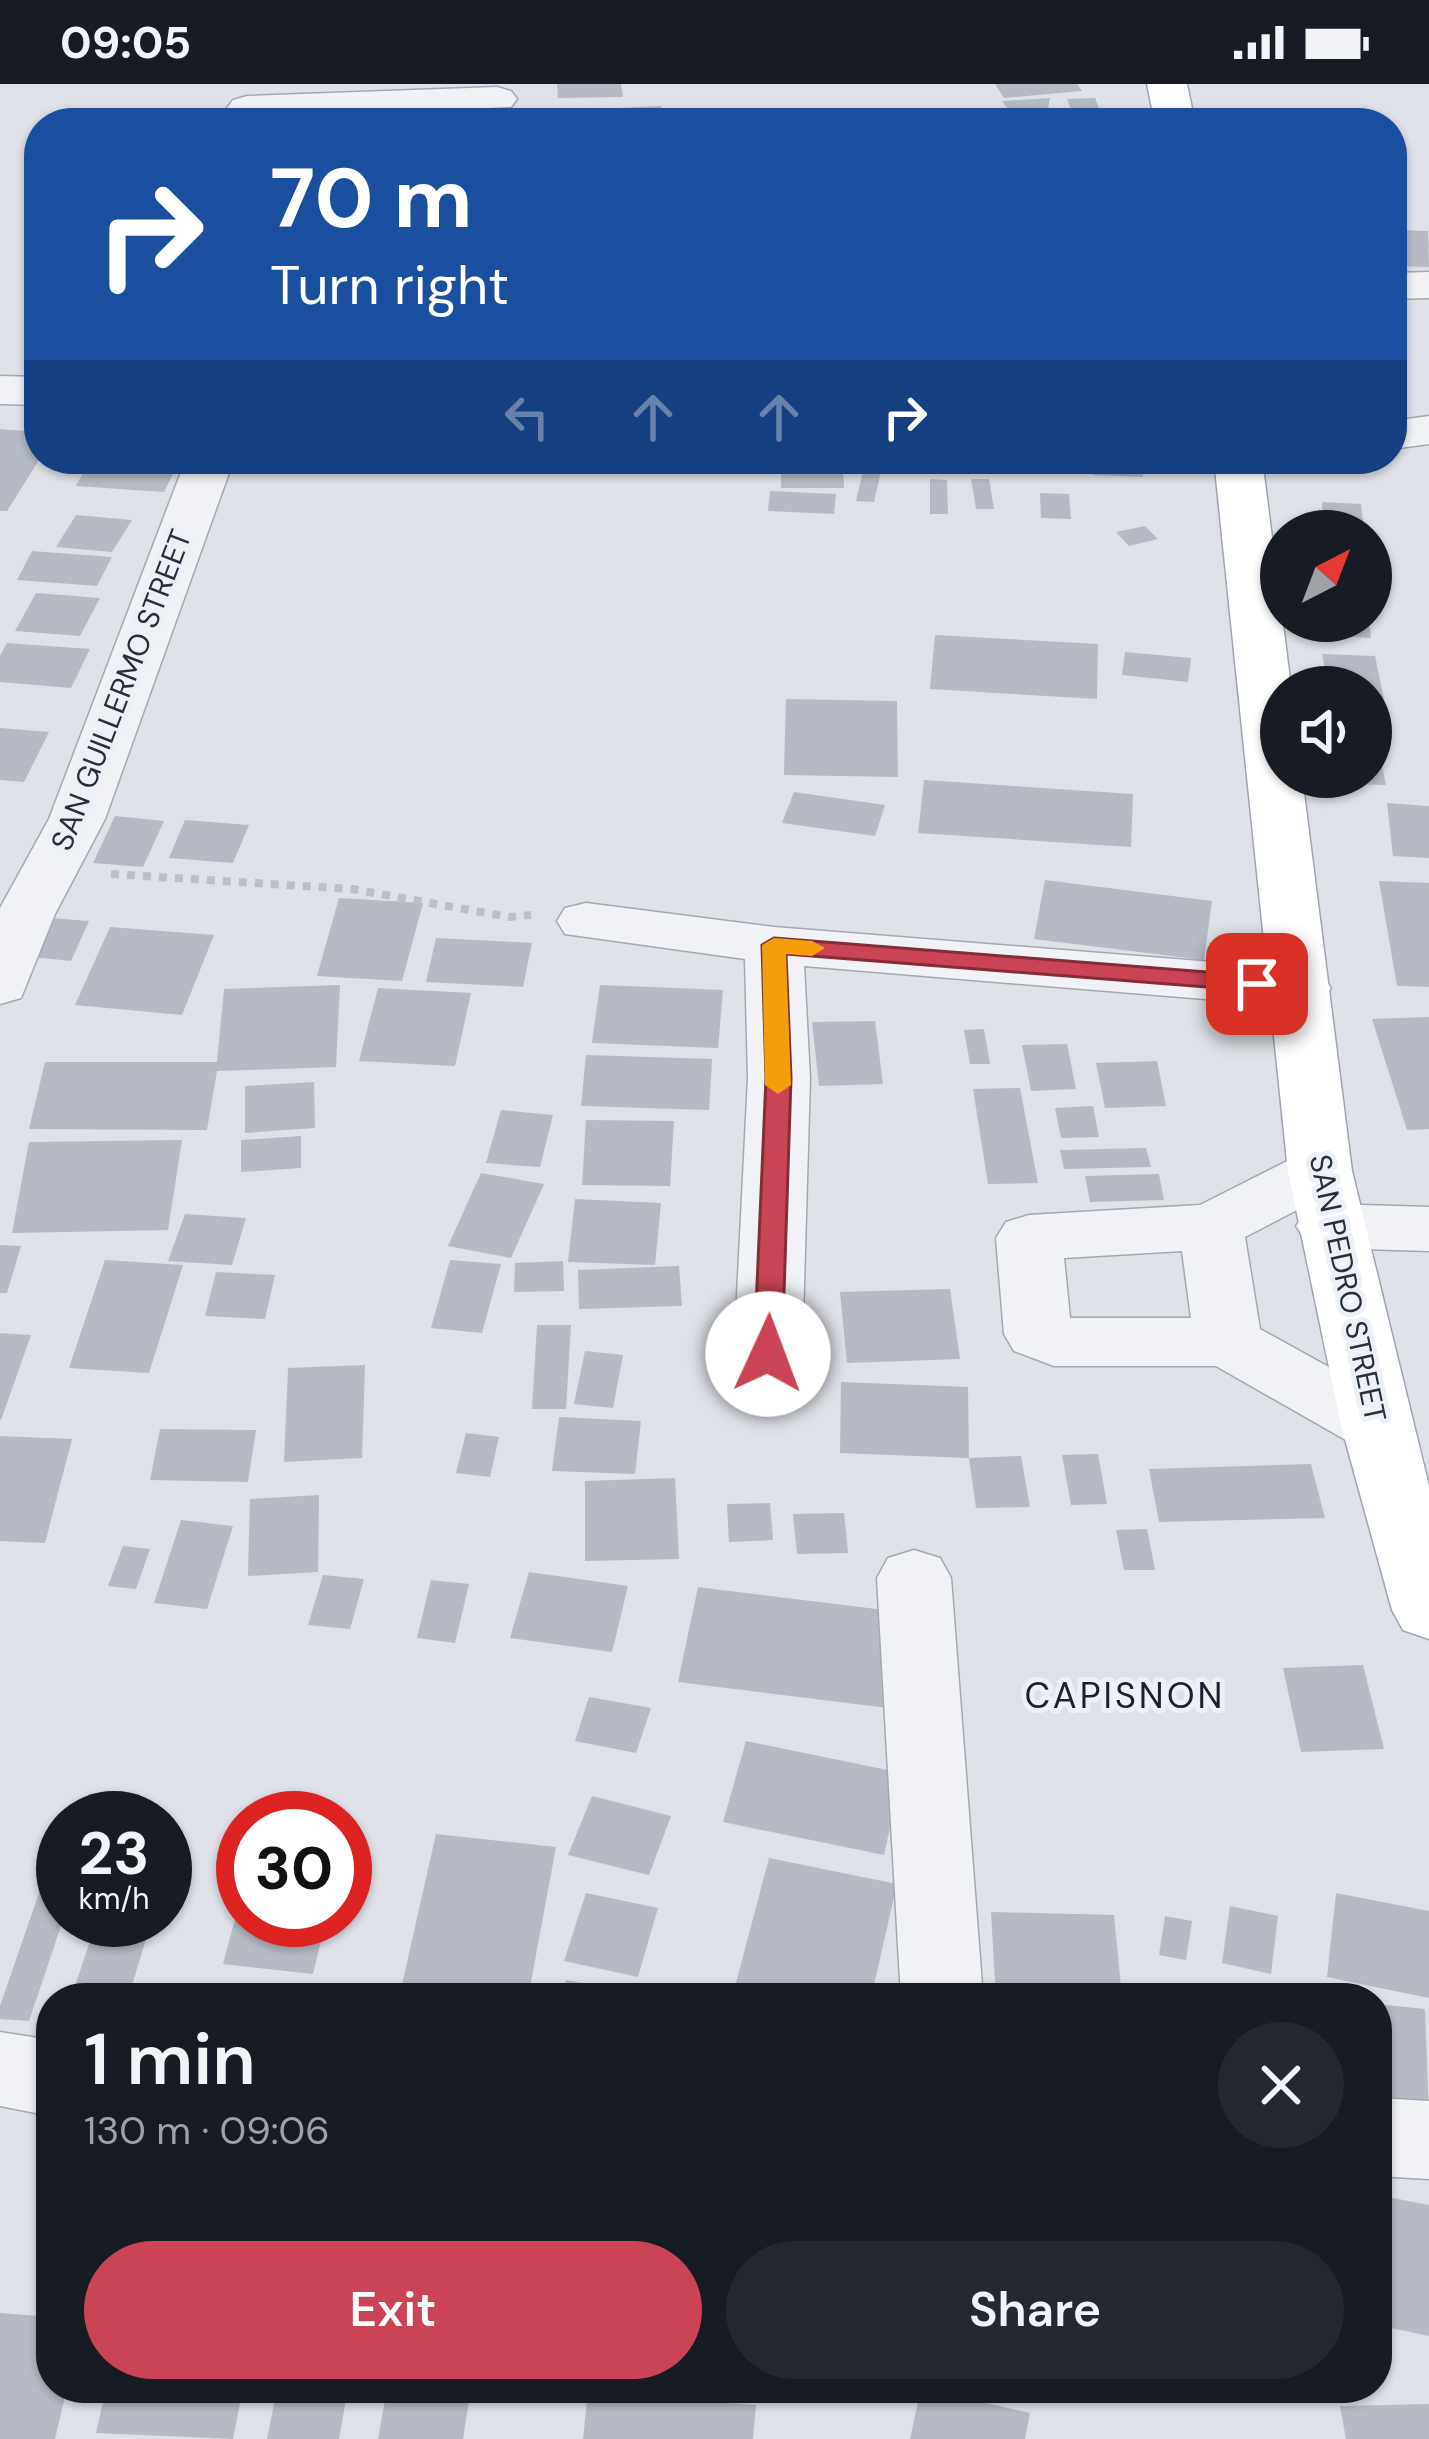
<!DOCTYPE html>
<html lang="en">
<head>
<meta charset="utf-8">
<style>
	:root { --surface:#171b24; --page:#242831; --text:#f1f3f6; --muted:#9ea1a6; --accent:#cb4455 }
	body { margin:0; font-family:"DM Sans",sans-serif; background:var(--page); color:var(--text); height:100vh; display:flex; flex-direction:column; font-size:45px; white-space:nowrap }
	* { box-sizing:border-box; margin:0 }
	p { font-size:39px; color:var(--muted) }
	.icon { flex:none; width:66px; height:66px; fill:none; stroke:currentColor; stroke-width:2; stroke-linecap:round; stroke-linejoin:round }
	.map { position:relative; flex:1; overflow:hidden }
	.side { position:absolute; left:36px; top:1899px; width:1356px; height:420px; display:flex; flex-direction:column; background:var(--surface); border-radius:48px; box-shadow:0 3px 9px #0004 }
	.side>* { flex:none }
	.top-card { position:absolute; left:24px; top:24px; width:1383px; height:366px; border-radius:48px; box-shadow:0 3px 9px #0004; background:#1a4fa0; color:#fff; overflow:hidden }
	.needle { width:78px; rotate:42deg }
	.controls { position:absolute; left:1260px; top:426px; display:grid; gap:24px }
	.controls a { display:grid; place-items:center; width:132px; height:132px; border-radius:50%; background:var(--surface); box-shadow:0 3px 9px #0004; font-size:60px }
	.speed { position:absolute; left:36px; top:1707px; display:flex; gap:24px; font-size:60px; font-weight:700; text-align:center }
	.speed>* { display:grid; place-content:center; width:156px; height:156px; border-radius:50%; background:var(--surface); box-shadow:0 3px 9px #0004; line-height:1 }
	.speed small { font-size:30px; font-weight:400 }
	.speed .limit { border:18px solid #d22; background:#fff; color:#111 }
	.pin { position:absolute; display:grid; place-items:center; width:102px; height:102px; color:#fff; margin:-51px; border-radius:24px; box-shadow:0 6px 18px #0006 }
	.me { position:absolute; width:132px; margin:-66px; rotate:2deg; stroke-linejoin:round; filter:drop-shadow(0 0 9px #0008) }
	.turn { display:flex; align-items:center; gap:42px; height:252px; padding:0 48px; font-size:54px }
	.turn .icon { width:156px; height:156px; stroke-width:2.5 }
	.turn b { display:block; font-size:84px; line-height:102px }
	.lanes { display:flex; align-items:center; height:114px; padding:0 48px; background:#0003; justify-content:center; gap:60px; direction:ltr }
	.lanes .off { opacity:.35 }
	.round { display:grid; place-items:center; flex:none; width:126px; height:126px; border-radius:63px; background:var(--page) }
	.head { display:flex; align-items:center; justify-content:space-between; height:204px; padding:0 48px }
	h1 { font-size:72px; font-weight:600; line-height:90px }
	.button { display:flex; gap:24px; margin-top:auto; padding:24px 48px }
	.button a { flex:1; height:138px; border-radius:72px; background:var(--accent); color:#fff; font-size:48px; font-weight:600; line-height:138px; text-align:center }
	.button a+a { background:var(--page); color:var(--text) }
	.status { display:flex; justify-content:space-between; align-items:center; height:84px; padding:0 60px; background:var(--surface); direction:ltr }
	.status svg { height:33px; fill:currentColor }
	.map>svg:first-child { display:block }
	.building { fill:#b5bac4 }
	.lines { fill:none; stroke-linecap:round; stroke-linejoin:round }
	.minor-casing { stroke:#a3a8b1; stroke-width:3 }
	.major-casing { stroke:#9da5b3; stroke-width:3 }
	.path { stroke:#bcbfc6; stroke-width:8; stroke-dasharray:8 8; stroke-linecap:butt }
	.minor { fill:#f0f2f6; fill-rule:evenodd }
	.major { fill:#fff; fill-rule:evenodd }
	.route { fill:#cb4455; stroke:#842c37; stroke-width:3 }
	.slow { fill:#f59e0b }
	.labels { text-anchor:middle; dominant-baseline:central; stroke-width:10; stroke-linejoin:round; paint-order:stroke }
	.street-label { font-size:30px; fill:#272f3d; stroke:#edf0f5 }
	.quarter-label { font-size:36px; letter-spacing:3px; fill:#1a202e; stroke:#edf0f5 }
</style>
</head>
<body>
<div class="status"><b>09:05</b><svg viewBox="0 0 49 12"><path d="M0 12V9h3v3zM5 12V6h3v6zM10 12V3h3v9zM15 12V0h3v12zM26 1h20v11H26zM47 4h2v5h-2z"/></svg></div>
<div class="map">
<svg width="1429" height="2355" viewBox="0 0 1429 2355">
	<rect width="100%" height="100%" fill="#dee1e7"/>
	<!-- building -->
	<g class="building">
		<path d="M557 0H621L623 13 558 14Z"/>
		<path d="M995 0H1077L1082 7 1004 14Z"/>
		<path d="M1050 14 1048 25H1067L1073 39H1018L1002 17Z"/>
		<path d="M1095 14 1105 39H1076L1067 15Z"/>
		<path d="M661 22 665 39H579L577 26Z"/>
		<path d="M201 28 200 39H142L144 29Z"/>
		<path d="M537 28V39H499V29Z"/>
		<path d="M780 29 783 39H710L708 33Z"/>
		<path d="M1392 146 1428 147 1429 183 1392 182Z"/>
		<path d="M0 345 39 348V376L7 427H0Z"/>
		<path d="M90 375H180L164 408 76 402Z"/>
		<path d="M1093 375 1143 377V393L1093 391Z"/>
		<path d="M865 378 883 379 874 418 856 417Z"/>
		<path d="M781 385H843L844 404H781Z"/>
		<path d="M930 395 947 396 948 430H930Z"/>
		<path d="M971 395H989L994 425H976Z"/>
		<path d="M770 407 836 410 834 430 768 427Z"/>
		<path d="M1040 409 1069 410 1071 435 1041 434Z"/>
		<path d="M1322 418 1361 420 1364 447H1324Z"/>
		<path d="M76 431 132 436 112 468 56 463Z"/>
		<path d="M1145 442 1158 455 1129 462 1116 448Z"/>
		<path d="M32 467 112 473 97 502 17 496Z"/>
		<path d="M36 509 100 514 80 552 15 547Z"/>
		<path d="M1320 537H1369L1371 554 1321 551Z"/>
		<path d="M935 551 1098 560 1097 615 930 605Z"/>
		<path d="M7 559 90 565 71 604 0 598V572Z"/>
		<path d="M1125 568 1191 574 1188 598 1122 591Z"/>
		<path d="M1322 570 1375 572 1384 615 1371 614V603H1329Z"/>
		<path d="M786 615 897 617 898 693 784 691Z"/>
		<path d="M1373 638 1386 701 1344 700 1342 693H1371Z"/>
		<path d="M0 644 49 648 24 698 0 696Z"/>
		<path d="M924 696 1133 710 1131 763 918 749Z"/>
		<path d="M794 708 885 721 875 752 782 739Z"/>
		<path d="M1387 719 1429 722V774L1393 772Z"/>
		<path d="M115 732 164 737 143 783 93 779Z"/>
		<path d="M185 736 249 741 233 779 169 774Z"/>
		<path d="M1045 796 1212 817 1204 876 1034 855Z"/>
		<path d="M1379 797 1429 799V903L1397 902Z"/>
		<path d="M339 814 423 819 402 897 317 892Z"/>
		<path d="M51 834 89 837 71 877 32 873Z"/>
		<path d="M110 843 214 851 182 931 75 921Z"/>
		<path d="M436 854 532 859 523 903 426 898Z"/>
		<path d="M340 901 336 983 217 987 207 1046 29 1045 45 978H217L224 905Z"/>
		<path d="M600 901 723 906 718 964 592 959Z"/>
		<path d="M378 904 471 909 455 982 359 977Z"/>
		<path d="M1429 933V1045L1407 1046 1372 935Z"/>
		<path d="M875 937 883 1000 819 1002 812 938Z"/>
		<path d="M984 945 990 980H970L964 946Z"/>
		<path d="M1067 960 1076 1005 1031 1007 1022 961Z"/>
		<path d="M586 971 712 975 709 1026 581 1022Z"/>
		<path d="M1157 977 1166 1022 1105 1024 1096 979Z"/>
		<path d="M314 998 315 1044 245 1049V1002Z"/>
		<path d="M1020 1004 1038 1099 988 1100 973 1005Z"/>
		<path d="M1093 1022 1099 1053 1061 1054 1055 1024Z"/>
		<path d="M501 1026 553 1031 540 1083 486 1079Z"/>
		<path d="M586 1036 674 1037 670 1102 582 1101Z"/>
		<path d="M301 1052V1084L241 1088V1056Z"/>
		<path d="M182 1056 168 1146 12 1149 29 1058Z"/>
		<path d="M1146 1064 1151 1083 1064 1085 1060 1066Z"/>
		<path d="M481 1089 544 1100 511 1174 448 1162Z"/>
		<path d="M1159 1090 1164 1116 1090 1118 1085 1092Z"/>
		<path d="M575 1115 661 1119 655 1181 568 1178Z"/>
		<path d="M185 1130 246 1134 232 1181 168 1177Z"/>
		<path d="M0 1161 21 1162 7 1209H0Z"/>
		<path d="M105 1176 183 1181 149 1289 69 1284Z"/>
		<path d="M450 1176 501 1180 482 1249 431 1244Z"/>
		<path d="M563 1177 564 1207 514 1208 515 1179Z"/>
		<path d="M679 1182 682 1222 579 1225 578 1186Z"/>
		<path d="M216 1188 275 1191 265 1235 205 1232Z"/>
		<path d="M950 1205 960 1275 847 1279 840 1208Z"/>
		<path d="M537 1241H571L566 1325H532Z"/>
		<path d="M0 1249 31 1251 1 1336H0Z"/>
		<path d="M585 1267 623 1271 613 1324 574 1320Z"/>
		<path d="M365 1281 362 1374 284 1378 288 1284Z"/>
		<path d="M841 1298 968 1303 969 1374 840 1369Z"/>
		<path d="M559 1333 641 1337 635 1390 552 1387Z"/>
		<path d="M160 1345 256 1346 248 1398 150 1396Z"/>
		<path d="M466 1349 499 1353 490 1393 456 1389Z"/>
		<path d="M0 1352 72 1355 45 1459 0 1457Z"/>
		<path d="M1098 1370 1107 1420 1071 1421 1062 1371Z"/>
		<path d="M1021 1372 1030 1423 976 1424 969 1374Z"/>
		<path d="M1311 1380 1325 1434 1159 1438 1149 1385Z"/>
		<path d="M675 1394 679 1475 585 1477V1397Z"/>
		<path d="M319 1411 318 1488 248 1492 250 1415Z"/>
		<path d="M770 1419 773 1456 729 1458 727 1420Z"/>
		<path d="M844 1429 848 1469 797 1470 793 1430Z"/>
		<path d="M181 1436 233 1442 207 1525 154 1519Z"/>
		<path d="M1147 1445 1155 1486H1124L1116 1446Z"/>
		<path d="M123 1462 150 1465 136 1505 108 1502Z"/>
		<path d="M529 1488 628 1502 612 1568 510 1554Z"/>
		<path d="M323 1491 364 1495 350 1545 308 1541Z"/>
		<path d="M431 1496 469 1500 455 1559 417 1554Z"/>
		<path d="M698 1503 909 1529 896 1625 678 1598Z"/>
		<path d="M1363 1581 1384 1665 1301 1668 1283 1584Z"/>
		<path d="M589 1613 651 1624 636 1669 575 1657Z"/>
		<path d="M746 1657 902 1689 884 1771 723 1738Z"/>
		<path d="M592 1712 671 1732 649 1791 568 1771Z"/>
		<path d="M436 1750 556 1763 528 1914H399Z"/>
		<path d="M769 1774 897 1800 871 1914H732Z"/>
		<path d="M40 1806 63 1809V1836L29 1937 0 1935V1922Z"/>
		<path d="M242 1809 243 1836H326L313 1890 223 1880Z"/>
		<path d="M586 1809 658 1824 638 1893 564 1877Z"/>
		<path d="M1336 1809 1429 1827V1914L1327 1893Z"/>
		<path d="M1230 1822 1278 1832 1271 1890 1222 1879Z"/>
		<path d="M991 1828 1114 1831 1122 1914H996Z"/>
		<path d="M1165 1832 1192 1837 1186 1876 1159 1871Z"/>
		<path d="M97 1836H152L128 1914H71Z"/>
		<path d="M566 1896 655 1912V1914H562Z"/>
		<path d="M190 1902 266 1911V1914H186Z"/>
		<path d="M1377 1920 1425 1925 1429 2034 1377 2029Z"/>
		<path d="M1377 2111 1429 2121V2252L1377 2241Z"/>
		<path d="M0 2229 51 2233V2304H67L55 2355H0Z"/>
		<path d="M106 2304H243L233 2355 96 2349Z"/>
		<path d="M277 2304H348L339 2355H267Z"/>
		<path d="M387 2304H471L463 2355H378Z"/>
		<path d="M921 2304 1030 2329 1025 2355H910Z"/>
		<path d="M588 2308 756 2321 753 2355H583Z"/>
		<path d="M1429 2320V2355H1346L1340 2322Z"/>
	</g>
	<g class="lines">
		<defs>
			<g id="minor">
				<path d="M497 3 511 7 517 15 511 23 247 36 233 32 227 24 233 16 247 12Z"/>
				<path d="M1429 188V214L1392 215V189Z"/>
				<path d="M0 292 39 293V321L0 320Z"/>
				<path d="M1429 332V360L1392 365V337Z"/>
				<path d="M186 375H234L105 735 55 830 21 914 0 920V824L49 735Z"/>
				<path d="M586 819 774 843 1301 885 1322 891 1331 904 1322 917 1301 923 804 882 810 994 802 1270 792 1287 768 1294 744 1287 734 1270 748 994 745 875 565 850 557 837 565 824Z"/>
				<path d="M1320 1065 1343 1072 1352 1087 1343 1102 1245 1153 1260 1245 1401 1323 1411 1341 1401 1359 1376 1367 1351 1359 1216 1282H1054L1014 1267 1004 1250 996 1154 1006 1138 1029 1131 1200 1121 1297 1072ZM1182 1167 1191 1234H1070L1064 1174Z"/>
				<path d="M1329 1120 1429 1123V1167L1329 1164 1306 1158 1296 1142 1306 1126Z"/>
				<path d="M914 1466 940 1474 951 1494 983 1914H901L877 1494 888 1474Z"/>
				<path d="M0 1948 51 1956V2032L0 2022Z"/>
				<path d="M1377 2014 1429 2017V2095L1377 2092Z"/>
			</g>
			<g id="major">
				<path d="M1147 0H1187L1195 39H1155Z"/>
				<path d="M1214 375H1262L1291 603H1281V693H1302L1352 1087 1429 1402V1555L1403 1546 1392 1526 1341 1341 1288 1087Z"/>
			</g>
		</defs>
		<!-- minor casing -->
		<use href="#minor" class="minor-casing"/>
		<!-- major casing -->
		<use href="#major" class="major-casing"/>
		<!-- path -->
		<path class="path" d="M111 790 352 805 509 833 531 831"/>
		<!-- minor -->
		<use href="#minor" class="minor"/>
		<!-- major -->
		<use href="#major" class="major"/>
	</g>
	<!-- route -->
	<path class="route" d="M774 854 1257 892 1269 900 1257 907 786 870 791 994 782 1270 768 1280 754 1270 766 994 762 861Z"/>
	<!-- slow -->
	<path class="slow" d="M774 854 812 857 825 864 812 872 786 870 791 1001 778 1010 765 1001 762 861Z"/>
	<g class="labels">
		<!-- street labels -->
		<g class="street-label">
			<text transform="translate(121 606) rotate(-69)">SAN GUILLERMO STREET</text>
			<text transform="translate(1348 1204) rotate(78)">SAN PEDRO STREET</text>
		</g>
		<!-- quarter labels -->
		<g class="quarter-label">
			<text x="1125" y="1611">CAPISNON</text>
		</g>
	</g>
</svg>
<div class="controls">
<a><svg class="needle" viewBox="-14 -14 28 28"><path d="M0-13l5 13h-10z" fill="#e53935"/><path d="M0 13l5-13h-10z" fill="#9ea1a6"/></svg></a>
<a><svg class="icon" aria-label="sound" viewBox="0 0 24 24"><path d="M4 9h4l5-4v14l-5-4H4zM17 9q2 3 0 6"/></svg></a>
</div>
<div class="speed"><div>23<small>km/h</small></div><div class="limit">30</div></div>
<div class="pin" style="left:1257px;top:900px;background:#d93025"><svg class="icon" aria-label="arrive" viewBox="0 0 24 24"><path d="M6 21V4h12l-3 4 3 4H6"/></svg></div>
<svg class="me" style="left:768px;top:1270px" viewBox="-20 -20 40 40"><circle r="19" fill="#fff"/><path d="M0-13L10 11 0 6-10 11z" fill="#cb4455"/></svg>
<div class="top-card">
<div class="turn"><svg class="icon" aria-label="right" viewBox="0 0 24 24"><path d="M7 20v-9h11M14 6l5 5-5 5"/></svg><div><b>70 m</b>Turn right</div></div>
<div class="lanes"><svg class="icon off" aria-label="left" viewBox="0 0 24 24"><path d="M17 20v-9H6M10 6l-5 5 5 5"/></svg><svg class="icon off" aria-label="ahead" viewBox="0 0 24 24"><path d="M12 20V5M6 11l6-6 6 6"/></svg><svg class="icon off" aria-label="ahead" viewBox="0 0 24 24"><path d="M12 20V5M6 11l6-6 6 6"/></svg><svg class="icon" aria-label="right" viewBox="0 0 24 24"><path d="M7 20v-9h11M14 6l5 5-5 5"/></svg></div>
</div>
<section class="side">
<div class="head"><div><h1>1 min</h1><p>130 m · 09:06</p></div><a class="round"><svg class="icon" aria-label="close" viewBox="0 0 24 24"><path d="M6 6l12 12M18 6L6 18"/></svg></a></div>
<div class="button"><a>Exit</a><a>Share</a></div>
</section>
</div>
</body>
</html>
